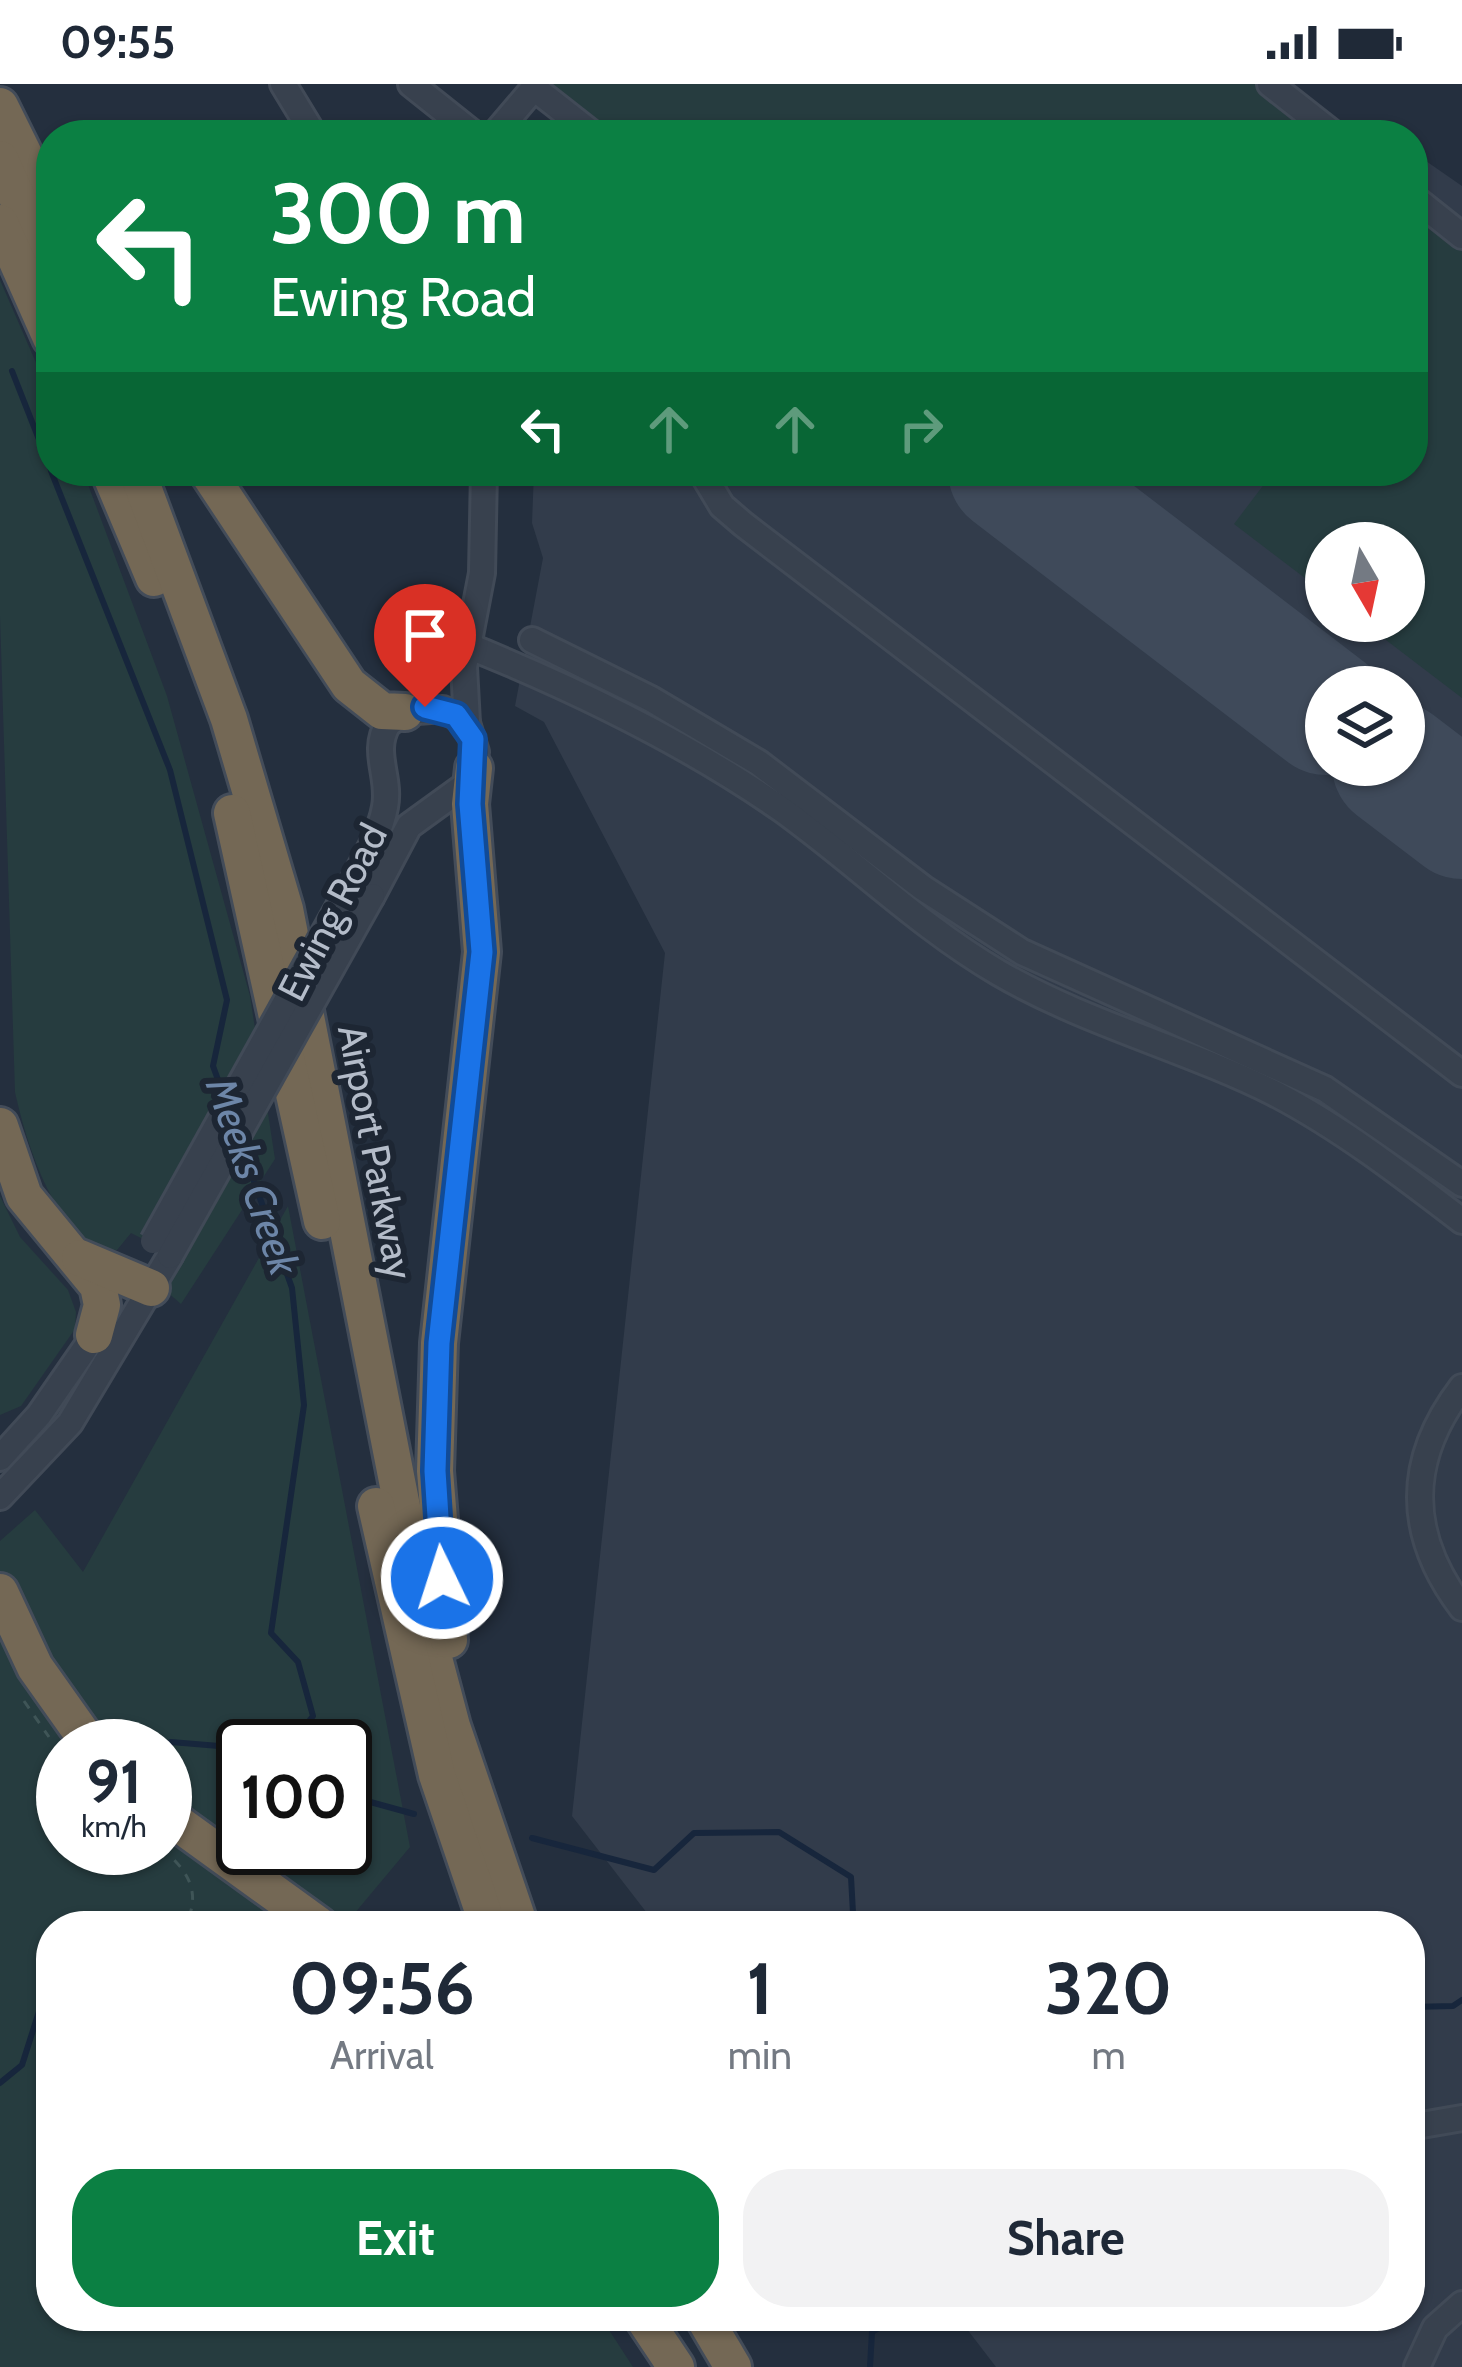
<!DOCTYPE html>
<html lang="en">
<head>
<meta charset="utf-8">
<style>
	:root { --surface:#fff; --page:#f2f2f3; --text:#1f2937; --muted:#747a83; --accent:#0b8043 }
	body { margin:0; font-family:Cabin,sans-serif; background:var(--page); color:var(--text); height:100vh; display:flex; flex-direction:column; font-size:45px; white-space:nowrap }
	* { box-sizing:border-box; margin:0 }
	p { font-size:39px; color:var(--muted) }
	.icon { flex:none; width:66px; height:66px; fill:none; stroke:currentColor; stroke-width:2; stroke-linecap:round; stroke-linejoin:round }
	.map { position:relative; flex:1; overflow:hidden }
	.sheet { position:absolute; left:36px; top:1827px; width:1389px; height:420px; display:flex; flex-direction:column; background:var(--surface); border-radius:48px; box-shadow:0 3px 9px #0004 }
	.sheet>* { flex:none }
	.banner { position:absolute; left:36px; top:36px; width:1392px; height:366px; border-radius:48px; box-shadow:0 3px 9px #0004; background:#0b8043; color:#fff; overflow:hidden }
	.needle { width:78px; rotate:171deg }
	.buttons { position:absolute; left:1305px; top:438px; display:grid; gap:24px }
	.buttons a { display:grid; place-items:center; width:120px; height:120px; border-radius:50%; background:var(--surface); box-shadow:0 3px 9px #0004; font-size:60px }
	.speed { position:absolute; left:36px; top:1635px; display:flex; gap:24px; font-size:60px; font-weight:700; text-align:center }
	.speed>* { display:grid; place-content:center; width:156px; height:156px; border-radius:50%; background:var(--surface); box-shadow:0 3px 9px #0004; line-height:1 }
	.speed small { font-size:30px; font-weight:400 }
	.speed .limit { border:6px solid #111; border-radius:18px; background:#fff; color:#111 }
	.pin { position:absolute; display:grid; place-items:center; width:102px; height:102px; color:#fff; margin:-123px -51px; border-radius:50% 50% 50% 0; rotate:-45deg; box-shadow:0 0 12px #0007 }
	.pin .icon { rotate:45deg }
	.me { position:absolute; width:132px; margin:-66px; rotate:356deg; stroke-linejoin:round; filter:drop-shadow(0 0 9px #0008) }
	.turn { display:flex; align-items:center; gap:42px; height:252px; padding:0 36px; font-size:54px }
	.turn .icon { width:156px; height:156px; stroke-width:2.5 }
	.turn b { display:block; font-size:84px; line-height:102px }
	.lanes { display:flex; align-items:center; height:114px; padding:0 36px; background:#0003; justify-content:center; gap:60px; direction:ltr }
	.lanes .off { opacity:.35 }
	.eta { display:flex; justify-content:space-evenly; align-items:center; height:204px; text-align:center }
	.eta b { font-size:72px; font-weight:700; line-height:84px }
	.primary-button { display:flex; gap:24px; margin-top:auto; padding:24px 36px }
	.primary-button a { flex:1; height:138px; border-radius:48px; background:var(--accent); color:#fff; font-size:48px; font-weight:700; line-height:138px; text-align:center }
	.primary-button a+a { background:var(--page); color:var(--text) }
	.status { display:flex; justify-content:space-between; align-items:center; height:84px; padding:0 60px; background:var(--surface); direction:ltr }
	.status svg { height:33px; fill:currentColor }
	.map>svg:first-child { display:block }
	.airport { fill:#323c4b; fill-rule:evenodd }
	.green { fill:#263c3f; fill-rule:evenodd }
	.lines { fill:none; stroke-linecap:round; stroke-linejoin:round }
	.stream { stroke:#17263c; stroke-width:6 }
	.runway { stroke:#3f4a5a; stroke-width:126 }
	.minor-casing { stroke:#414a57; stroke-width:30 }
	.highway-casing { stroke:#434c59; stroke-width:42 }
	.path { stroke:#3f5557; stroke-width:3; stroke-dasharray:9 9; stroke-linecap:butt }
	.minor { stroke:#38414e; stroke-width:24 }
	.highway { stroke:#746855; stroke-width:36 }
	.minor-bridge-casing { stroke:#414a57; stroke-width:30; stroke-linecap:butt }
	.minor-bridge { stroke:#38414e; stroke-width:24 }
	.route-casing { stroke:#114b97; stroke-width:30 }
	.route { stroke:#1a73e8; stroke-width:21 }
	.labels { text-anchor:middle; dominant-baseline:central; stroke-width:12; stroke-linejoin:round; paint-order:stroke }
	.street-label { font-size:39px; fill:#b4bcc9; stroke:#1d2633 }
	.water-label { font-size:42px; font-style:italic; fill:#6d86a8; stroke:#1d2633 }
</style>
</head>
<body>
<div class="status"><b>09:55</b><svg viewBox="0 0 49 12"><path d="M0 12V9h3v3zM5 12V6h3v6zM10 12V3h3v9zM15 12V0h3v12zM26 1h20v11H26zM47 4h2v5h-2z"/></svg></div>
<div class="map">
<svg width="1462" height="2283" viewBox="0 0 1462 2283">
	<rect width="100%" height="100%" fill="#242f3e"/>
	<!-- airport -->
	<path class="airport" d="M1413 68 1462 102V2283H996L957 2232H1410V1842H657L572 1732 665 869 544 638 515 622 543 474 532 439 534 387H1413ZM1326 459H1404V537H1326ZM1326 603H1404V681H1326Z"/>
	<!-- green -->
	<g class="green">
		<path d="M539 0H1258L1326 51H606Z"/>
		<path d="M1413 121 1462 161V614L1361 537H1404V459H1326V510L1234 440 1274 387H1413Z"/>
		<path d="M0 196 51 313V387H83L167 612 250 912 275 1075 181 1220 166 1207 179 1173 131 1149 117 1166C57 1166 25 1054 15 1008L0 532Z"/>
		<path d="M0 1112 20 1153 68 1206 76 1228 75 1245 21 1322 0 1331Z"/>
		<path d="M288 1122 410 1763 344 1842H51V2232H600L633 2283H0V1457L35 1426 83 1488ZM63 1662H165V1764H63ZM243 1662H345V1764H243Z"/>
	</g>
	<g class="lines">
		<!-- stream -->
		<g class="stream">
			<path d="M12 287 51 386"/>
			<path d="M51 387 170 686 227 916 213 982 225 1015"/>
			<path d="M241 1061 292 1204 304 1321 271 1549 298 1578 313 1632 290 1662"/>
			<path d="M171 1658 243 1664"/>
			<path d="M345 1711 414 1730"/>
			<path d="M532 1754 654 1786 694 1749 779 1748 851 1793 853 1829 871 1842"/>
			<path d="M112 1842 113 1840"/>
			<path d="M1410 1923 1453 1922 1462 1916"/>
			<path d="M0 1999 22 1981 43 1915 51 1911"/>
			<path d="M870 2283 872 2248 900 2232"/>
		</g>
		<!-- runway -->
		<g class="runway">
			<path d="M1011 387 1326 628"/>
			<path d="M1395 681 1462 732"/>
		</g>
		<defs>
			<g id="minor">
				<path d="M283 0 314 51"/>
				<path d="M411 0 475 51"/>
				<path d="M1270 0 1335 51"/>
				<path d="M494 51 534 4 594 51"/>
				<path d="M1413 113 1462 152"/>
				<path d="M701 387 722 422 743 440 1462 990"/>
				<path d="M532 556 651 615 759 679 923 804 1022 868 1325 1005 1462 1100"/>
				<path d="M466 561C575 605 685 658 781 725 855 778 920 843 999 889 1087 940 1184 964 1274 1009 1341 1044 1402 1091 1462 1137"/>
				<path d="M467 639 464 583 482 489 484 387"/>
				<path d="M350 802C363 777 380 751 385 723 391 693 371 668 388 640L405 628 443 625 467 639 476 668 467 700 409 742 372 812"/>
				<path d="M1462 1303C1406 1376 1406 1450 1462 1524"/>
				<path d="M0 1374 39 1331 100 1243"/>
				<path d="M0 1413 70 1339 170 1172"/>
				<path d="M1410 2043 1462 2034"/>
				<path d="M1417 2283 1435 2244 1462 2220"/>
			</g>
			<g id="highway">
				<path d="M0 22 51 125"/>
				<path d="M0 75 51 190"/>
				<path d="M0 139 51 254"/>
				<path d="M109 387 154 494"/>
				<path d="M137 387 229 635 285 825 425 1540 452 1642 520 1842"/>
				<path d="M207 387 349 601 382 627 405 628"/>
				<path d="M232 729 322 1137"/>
				<path d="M0 1042 24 1112 98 1202 102 1221 94 1251"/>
				<path d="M80 1174 151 1204"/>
				<path d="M376 1422 437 1691 488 1842"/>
				<path d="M0 1508 35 1583 91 1662"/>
				<path d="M449 1556 435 1387 439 1259 482 868 470 720 474 684"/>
				<path d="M165 1730 320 1842"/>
				<path d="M642 2232 676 2283"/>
				<path d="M703 2232 733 2283"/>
			</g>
		</defs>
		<!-- minor casing -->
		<use href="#minor" class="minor-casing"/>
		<!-- highway casing -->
		<use href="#highway" class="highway-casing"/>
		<!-- path -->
		<g class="path">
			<path d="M24 1617 49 1653"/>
			<path d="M161 1764C189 1787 202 1809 185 1842"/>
		</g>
		<!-- minor -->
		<use href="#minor" class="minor"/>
		<!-- highway -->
		<use href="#highway" class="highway"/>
		<defs>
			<g id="minor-bridge">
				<path d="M153 1157 350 802"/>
				<path d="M170 1172 372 812"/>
			</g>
		</defs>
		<!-- minor-bridge casing -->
		<use href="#minor-bridge" class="minor-bridge-casing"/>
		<!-- minor-bridge -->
		<use href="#minor-bridge" class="minor-bridge"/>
	</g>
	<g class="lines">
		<defs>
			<path id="route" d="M425 623 456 631 473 655 470 720 482 868 439 1259 435 1387 442 1494"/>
		</defs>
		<!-- route casing -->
		<use href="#route" class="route-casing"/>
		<!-- route -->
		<use href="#route" class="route"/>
	</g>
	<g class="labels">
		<!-- street labels -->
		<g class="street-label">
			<text transform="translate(332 828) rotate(-63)">Ewing Road</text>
			<text transform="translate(376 1068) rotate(79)">Airport Parkway</text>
		</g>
		<!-- water labels -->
		<g class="water-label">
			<text transform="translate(253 1092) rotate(71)">Meeks Creek</text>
		</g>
	</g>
</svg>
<div class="buttons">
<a><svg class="needle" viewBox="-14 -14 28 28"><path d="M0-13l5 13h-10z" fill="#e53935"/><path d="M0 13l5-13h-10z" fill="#747a83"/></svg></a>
<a><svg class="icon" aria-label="layers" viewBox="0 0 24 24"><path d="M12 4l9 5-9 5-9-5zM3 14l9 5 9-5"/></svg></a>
</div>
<div class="speed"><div>91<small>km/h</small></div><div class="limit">100</div></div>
<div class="pin" style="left:425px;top:623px;background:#d93025"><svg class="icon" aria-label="arrive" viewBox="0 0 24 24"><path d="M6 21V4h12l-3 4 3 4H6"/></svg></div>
<svg class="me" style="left:442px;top:1494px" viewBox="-20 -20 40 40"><circle r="17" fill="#1a73e8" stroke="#fff" stroke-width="3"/><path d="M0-11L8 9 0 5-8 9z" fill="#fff"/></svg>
<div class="banner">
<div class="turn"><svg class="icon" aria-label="left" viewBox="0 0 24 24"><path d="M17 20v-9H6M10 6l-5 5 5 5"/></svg><div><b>300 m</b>Ewing Road</div></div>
<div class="lanes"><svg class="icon" aria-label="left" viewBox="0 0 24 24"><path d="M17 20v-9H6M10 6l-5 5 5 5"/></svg><svg class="icon off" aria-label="ahead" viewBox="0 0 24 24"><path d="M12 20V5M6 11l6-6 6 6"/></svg><svg class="icon off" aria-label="ahead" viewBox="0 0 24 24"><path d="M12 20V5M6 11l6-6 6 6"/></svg><svg class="icon off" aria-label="right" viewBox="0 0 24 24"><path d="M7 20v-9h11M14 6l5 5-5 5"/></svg></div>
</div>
<section class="sheet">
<div class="eta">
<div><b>09:56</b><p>Arrival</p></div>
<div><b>1</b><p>min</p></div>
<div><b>320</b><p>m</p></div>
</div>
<div class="primary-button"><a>Exit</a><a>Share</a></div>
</section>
</div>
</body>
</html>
